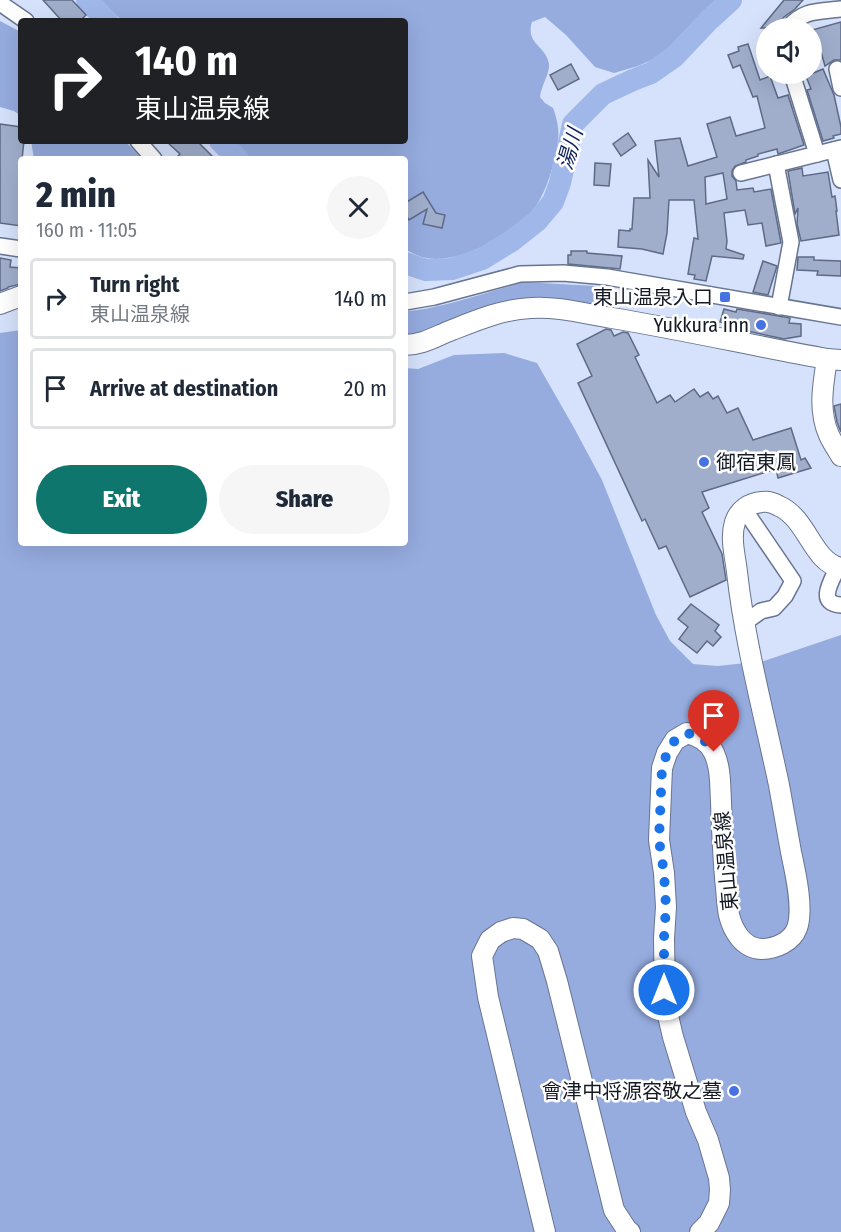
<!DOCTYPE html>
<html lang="en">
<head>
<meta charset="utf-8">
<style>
	:root { --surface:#fff; --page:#f6f6f7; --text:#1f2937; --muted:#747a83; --line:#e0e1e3; --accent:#0f766e }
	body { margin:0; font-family:"Fira Sans Condensed","Noto Sans JP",sans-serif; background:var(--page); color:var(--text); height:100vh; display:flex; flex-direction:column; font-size:22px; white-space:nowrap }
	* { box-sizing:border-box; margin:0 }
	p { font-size:20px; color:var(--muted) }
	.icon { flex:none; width:33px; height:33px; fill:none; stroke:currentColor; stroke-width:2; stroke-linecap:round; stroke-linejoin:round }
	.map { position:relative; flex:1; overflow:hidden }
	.sheet { position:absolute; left:18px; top:156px; width:390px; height:390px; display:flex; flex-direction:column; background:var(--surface); border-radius:6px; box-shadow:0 6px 24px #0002 }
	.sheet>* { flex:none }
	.guide { position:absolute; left:18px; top:18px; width:390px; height:126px; border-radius:6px; box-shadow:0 6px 24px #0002; background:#202124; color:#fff; overflow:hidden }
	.controls { position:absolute; left:756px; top:18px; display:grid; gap:12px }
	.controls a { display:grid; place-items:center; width:66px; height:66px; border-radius:50%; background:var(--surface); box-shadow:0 6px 24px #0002; font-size:30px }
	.pin { position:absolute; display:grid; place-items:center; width:51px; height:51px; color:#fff; margin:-62px -26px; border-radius:50% 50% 50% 0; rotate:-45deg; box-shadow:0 0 6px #0007 }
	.pin .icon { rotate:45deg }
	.me { position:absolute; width:66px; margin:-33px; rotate:0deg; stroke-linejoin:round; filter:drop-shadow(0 0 4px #0008) }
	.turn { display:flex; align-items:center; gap:21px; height:126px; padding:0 18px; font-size:27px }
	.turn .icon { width:78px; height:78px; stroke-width:2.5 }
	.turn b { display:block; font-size:42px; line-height:51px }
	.round { display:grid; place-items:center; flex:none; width:63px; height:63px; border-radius:32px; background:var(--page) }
	.overview { display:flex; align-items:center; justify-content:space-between; height:102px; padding:0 18px }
	h1 { font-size:36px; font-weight:800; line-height:45px }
	.button { display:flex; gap:12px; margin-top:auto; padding:12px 18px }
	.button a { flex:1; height:69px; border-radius:36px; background:var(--accent); color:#fff; font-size:24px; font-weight:800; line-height:69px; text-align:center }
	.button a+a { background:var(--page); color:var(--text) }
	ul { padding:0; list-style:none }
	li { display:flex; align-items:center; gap:18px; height:81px; margin:0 12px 9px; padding:0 6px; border:3px solid var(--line); border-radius:6px }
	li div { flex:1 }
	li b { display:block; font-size:22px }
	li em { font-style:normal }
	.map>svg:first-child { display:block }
	.forest { fill:#96acdf }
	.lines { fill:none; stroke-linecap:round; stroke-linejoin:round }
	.river { stroke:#a0b7ea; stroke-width:22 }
	.building { fill:#a0aecc; stroke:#5e6a86; stroke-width:1.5; fill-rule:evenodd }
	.minor-casing { stroke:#687591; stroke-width:18 }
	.major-casing { stroke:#687591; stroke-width:22 }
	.minor { stroke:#fff; stroke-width:15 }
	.major { stroke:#fff; stroke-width:20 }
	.route { stroke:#1a73e8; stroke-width:10; stroke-dasharray:0 18 }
	.poi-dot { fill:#4772e4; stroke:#fff; stroke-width:2 }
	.labels { text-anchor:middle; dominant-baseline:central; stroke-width:5; stroke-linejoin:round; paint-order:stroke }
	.poi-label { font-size:20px; fill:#141924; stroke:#fff; text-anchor:end }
	.street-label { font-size:20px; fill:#141924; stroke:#fff }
	.water-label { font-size:21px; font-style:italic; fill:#10235e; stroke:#fff }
</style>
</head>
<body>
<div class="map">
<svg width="841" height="1232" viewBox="0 0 841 1232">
	<rect width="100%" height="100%" fill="#d6e2fb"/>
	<!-- forest -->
	<g class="forest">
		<path d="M101 0H724L677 44 658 57 638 66 614 73 595 67 566 35 545 17 532 22C525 44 546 45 549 64 550 73 541 86 540 97L545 103 553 108C561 130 559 139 554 161 549 182 541 203 526 218 522 223 516 226 511 229 488 246 451 265 422 257 416 255 410 252 405 249V159H250L233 141H405V21H122Z"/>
		<path d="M0 21 21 32V116L14 111 0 107Z"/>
		<path d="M31 141H125L142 159H34Z"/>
		<path d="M524 282 595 286C602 289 605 294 603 301L598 304 405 336V311C419 311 433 307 447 304 473 297 498 289 524 282Z"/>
		<path d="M21 330V543H405V368L418 369 454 355 504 353 537 363 573 426 602 480 656 615 670 641 693 664 718 666 764 661 841 635V1232H0V333Z"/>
	</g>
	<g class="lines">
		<!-- river -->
		<g class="river">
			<path d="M87 0 107 21"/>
			<path d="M220 141 238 159"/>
			<path d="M405 263 426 270 452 269 482 259 513 240 537 221 553 202 560 183 573 124 603 94 633 80 651 73 674 57 709 20 731 0"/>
		</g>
	</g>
	<!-- building -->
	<g class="building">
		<path d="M43 0H72L86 15 80 21H62Z"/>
		<path d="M784 0H803L795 9 784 17 775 28H761Z"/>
		<path d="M841 22V60H834L825 66 818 41 812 44V30Z"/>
		<path d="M748 44 760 80 770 76 778 98 788 95 804 145 778 154 777 149 758 154V156L746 160V162L735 166 732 171V176L736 181 737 190 753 188 754 192 771 189 781 243 766 246 762 223 748 225 745 210 724 213 727 241 726 249 744 255 743 259 712 256 706 281 694 279 695 275 688 274 694 238 698 239 694 200H669L667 233 663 254 642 249 618 247 619 230 630 231V229H632L634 198H650L648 160 659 177 655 141 680 138 688 166 717 157 707 124 730 117 736 136 765 128 757 96 753 97 740 65 733 68 728 55 739 51 738 47ZM723 173 727 199 706 204 705 177Z"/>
		<path d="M571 64 579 79 558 90 550 75Z"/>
		<path d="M823 69 834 95 841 127V134L833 136 834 138 823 141 807 90 811 89 806 76Z"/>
		<path d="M0 124 21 127V141H24L22 159H21V226L0 223Z"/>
		<path d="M628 133 636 145 621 156 613 144Z"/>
		<path d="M166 141H197L215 159H175L180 154Z"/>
		<path d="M595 163 611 164 609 186 594 185Z"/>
		<path d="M802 168 803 176 828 172 832 197 835 196 837 211H836L839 235 801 241 797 224 798 208 795 214 788 171Z"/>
		<path d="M423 192 436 213 445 215 442 228 423 224 427 209 409 220 405 213V203Z"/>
		<path d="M571 251H587V253L622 256 620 269 568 264V255H571Z"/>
		<path d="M798 257H814V260L841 261V276L817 275 818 271 797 270Z"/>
		<path d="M0 258 11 260 10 267 21 268V284L8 287V288L0 291Z"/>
		<path d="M763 261 777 266 768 295 753 292Z"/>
		<path d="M724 309 736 312 737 309 790 318 789 323 801 324V336L784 339 747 331 748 329 720 322Z"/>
		<path d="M606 329 611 330 614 336 623 332 628 333 639 355 635 357 657 403 670 395 675 402 694 389 700 397 708 392 713 399 718 396 727 413 738 408 753 440 791 428 801 460 805 458 811 468 778 478 776 469 702 492 709 508 702 512 722 554 726 580 690 597 666 546 659 549 645 519 642 521 578 383 592 376 577 344Z"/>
		<path d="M841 404V432L837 422 834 406Z"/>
		<path d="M691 604 719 625 715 631 721 637 713 646 707 641 697 653 679 639 688 627 678 619Z"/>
	</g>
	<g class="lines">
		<defs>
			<g id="minor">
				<path d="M0 3 26 21"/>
				<path d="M788 28C804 9 818 12 841 9"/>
				<path d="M837 69 841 88"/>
				<path d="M792 74 817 154"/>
				<path d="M138 141 154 159"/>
				<path d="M834 150 841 180"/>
				<path d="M776 164 791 242 779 307"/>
				<path d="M741 173 841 148"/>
				<path d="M0 246 21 249"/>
				<path d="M405 302 434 297 520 274 563 273 607 277 841 317"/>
				<path d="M744 509 793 581 785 596 774 608 761 611 744 623"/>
				<path d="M838 567C832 580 816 604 841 605"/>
			</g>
			<g id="major">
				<path d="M0 304 21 296"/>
				<path d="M405 345C423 345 436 336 452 330 477 320 504 309 531 308 557 306 586 314 612 318 684 330 755 346 827 359L841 360"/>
				<path d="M827 359C823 385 818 410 829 435 832 442 837 449 841 456"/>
				<path d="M545 1232 488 997 482 956 490 940 501 932 513 928 523 929 540 939 548 951 557 981 614 1210 627 1230 630 1232"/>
				<path d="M700 1232 709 1223 719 1203 720 1190 719 1178 708 1140 696 1112 673 1037 665 1003 664 938 666 907 664 873 659 840 662 768 667 753 675 740 687 733C699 736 709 741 714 753 721 768 720 786 721 802 722 831 723 859 726 888 727 897 727 906 729 915 733 931 743 948 761 949 775 949 792 942 797 928 804 909 795 871 791 852 787 829 783 807 779 785 764 714 745 644 737 572 735 555 730 538 735 522 739 510 749 503 762 502 768 501 774 503 779 506 808 519 812 562 841 568"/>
			</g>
		</defs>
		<!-- minor casing -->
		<use href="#minor" class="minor-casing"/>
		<!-- major casing -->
		<use href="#major" class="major-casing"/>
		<!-- minor -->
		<use href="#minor" class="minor"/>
		<!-- major -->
		<use href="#major" class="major"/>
	</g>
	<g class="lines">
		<!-- route -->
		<path class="route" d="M664 990V938L666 907 664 873 659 840 662 768 667 753 675 740 687 733 702 738 714 752"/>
	</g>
	<!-- markers -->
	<g class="poi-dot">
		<rect x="719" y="291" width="12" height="12" rx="3"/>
		<circle cx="761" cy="325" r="6"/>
		<circle cx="704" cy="462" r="6"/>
		<circle cx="734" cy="1091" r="6"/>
	</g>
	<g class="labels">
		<!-- poi labels -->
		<g class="poi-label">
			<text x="713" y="297">東山温泉入口</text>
			<text x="749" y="325">Yukkura inn</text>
			<text x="716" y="462" text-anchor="start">御宿東鳳</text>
			<text x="722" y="1091">會津中将源容敬之墓</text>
		</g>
		<!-- street labels -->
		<g class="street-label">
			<text transform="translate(726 861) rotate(-95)">東山温泉線</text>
		</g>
		<!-- water labels -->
		<g class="water-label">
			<text transform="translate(570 149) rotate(-74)">湯川</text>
		</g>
	</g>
</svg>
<div class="controls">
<a><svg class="icon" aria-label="sound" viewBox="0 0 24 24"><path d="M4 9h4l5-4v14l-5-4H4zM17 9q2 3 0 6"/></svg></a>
</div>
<div class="pin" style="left:714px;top:752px;background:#d93025"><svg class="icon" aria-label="arrive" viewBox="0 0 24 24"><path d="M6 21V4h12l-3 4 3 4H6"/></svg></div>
<svg class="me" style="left:664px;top:990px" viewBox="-20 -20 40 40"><circle r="17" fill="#1a73e8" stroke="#fff" stroke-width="3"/><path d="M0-11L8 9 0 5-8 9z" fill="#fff"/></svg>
<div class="guide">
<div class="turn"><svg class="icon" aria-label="right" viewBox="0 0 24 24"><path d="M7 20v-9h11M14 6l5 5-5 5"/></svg><div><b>140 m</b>東山温泉線</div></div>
</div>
<section class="sheet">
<div class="overview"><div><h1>2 min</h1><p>160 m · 11:05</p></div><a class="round"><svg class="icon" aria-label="close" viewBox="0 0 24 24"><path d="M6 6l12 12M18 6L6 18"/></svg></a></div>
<ul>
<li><svg class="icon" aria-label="right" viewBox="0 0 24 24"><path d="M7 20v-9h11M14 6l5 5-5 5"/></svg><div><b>Turn right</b><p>東山温泉線</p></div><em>140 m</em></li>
<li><svg class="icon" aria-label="arrive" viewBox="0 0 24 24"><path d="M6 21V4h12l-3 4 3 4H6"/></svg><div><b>Arrive at destination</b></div><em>20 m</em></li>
</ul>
<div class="button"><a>Exit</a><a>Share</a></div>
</section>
</div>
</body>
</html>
